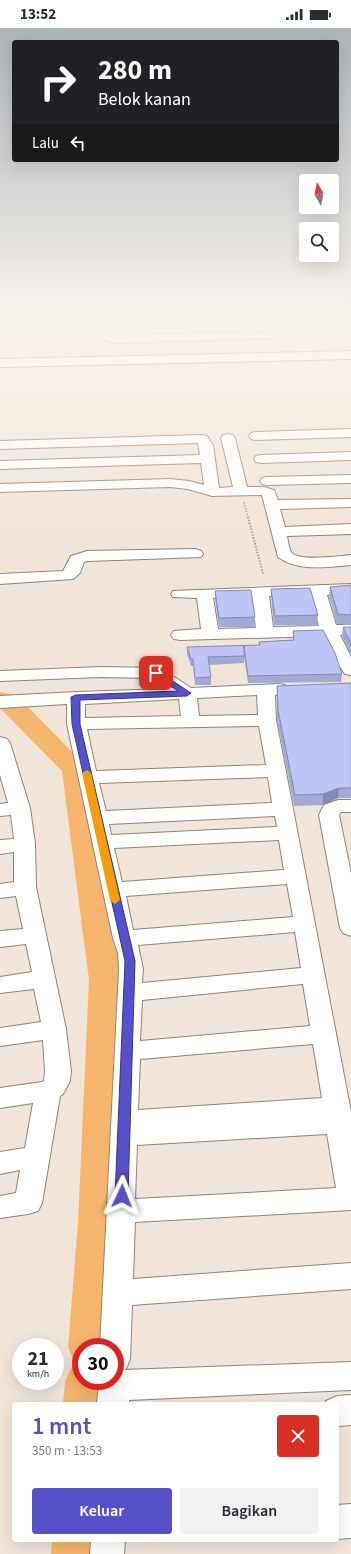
<!DOCTYPE html>
<html lang="id">
<head>
<meta charset="utf-8">
<style>
	:root { --surface:#fff; --page:#f2f2f3; --text:#2b2b33; --muted:#7c7c81; --accent:#5751c9 }
	body { margin:0; font-family:"Source Sans 3",sans-serif; background:var(--page); color:var(--text); height:100vh; display:flex; flex-direction:column; font-size:15px; white-space:nowrap }
	* { box-sizing:border-box; margin:0 }
	p { font-size:13px; color:var(--muted) }
	.icon { flex:none; width:22px; height:22px; fill:none; stroke:currentColor; stroke-width:2; stroke-linecap:round; stroke-linejoin:round }
	.map { position:relative; flex:1; overflow:hidden }
	.drawer { position:absolute; left:12px; top:1374px; width:327px; height:140px; display:flex; flex-direction:column; background:var(--surface); border-radius:4px; box-shadow:0 4px 16px #0002 }
	.drawer>* { flex:none }
	.top-card { position:absolute; left:12px; top:12px; width:327px; height:122px; border-radius:4px; box-shadow:0 4px 16px #0002; background:#202124; color:#fff; overflow:hidden }
	.needle { width:26px; rotate:350deg }
	.controls { position:absolute; left:299px; top:146px; display:grid; gap:8px }
	.controls a { display:grid; place-items:center; width:40px; height:40px; border-radius:4px; background:var(--surface); box-shadow:0 4px 16px #0002; font-size:20px }
	.speed { position:absolute; left:12px; top:1310px; display:flex; gap:8px; font-size:20px; font-weight:700; text-align:center }
	.speed>* { display:grid; place-content:center; width:52px; height:52px; border-radius:50%; background:var(--surface); box-shadow:0 4px 16px #0002; line-height:1 }
	.speed small { font-size:10px; font-weight:400 }
	.speed .limit { border:6px solid #d22; background:#fff; color:#111 }
	.pin { position:absolute; display:grid; place-items:center; width:34px; height:34px; color:#fff; margin:-17px; border-radius:8px; box-shadow:0 2px 6px #0006 }
	.me { position:absolute; width:44px; margin:-22px; rotate:2deg; stroke-linejoin:round; filter:drop-shadow(0 0 3px #0008) }
	.turn { display:flex; align-items:center; gap:14px; height:84px; padding:0 20px; font-size:18px }
	.turn .icon { width:52px; height:52px; stroke-width:2.5 }
	.turn b { display:block; font-size:28px; line-height:34px }
	.then { display:flex; align-items:center; height:38px; padding:0 20px; background:#0003; gap:8px; font-size:15px }
	.round { display:grid; place-items:center; flex:none; width:42px; height:42px; border-radius:4px; background:var(--page) }
	.overview { display:flex; align-items:center; justify-content:space-between; height:68px; padding:0 20px }
	h1 { font-size:24px; font-weight:600; line-height:30px; color:var(--accent) }
	.button { display:flex; gap:8px; margin-top:auto; padding:8px 20px }
	.button a { flex:1; height:46px; border-radius:4px; background:var(--accent); color:#fff; font-size:16px; font-weight:600; line-height:46px; text-align:center }
	.button a+a { background:var(--page); color:var(--text) }
	.status { display:flex; justify-content:space-between; align-items:center; height:28px; padding:0 20px; background:var(--surface); direction:ltr }
	.status svg { height:11px; fill:currentColor }
	.map>svg:first-child { display:block }
	.lines { fill:none; stroke-linecap:round; stroke-linejoin:round }
	.river { fill:#f6b56d; fill-rule:evenodd }
	.minor-casing { stroke:#8f8479; stroke-width:2 }
	.path-far1 { stroke:#a99f96; stroke-width:1.5; stroke-dasharray:1.5 1.5; stroke-linecap:butt }
	.path { stroke:#a99f96; stroke-width:2; stroke-dasharray:1.5 1.5; stroke-linecap:butt }
	.minor { fill:#fff; fill-rule:evenodd }
	.wall { fill:#a4a9d4 }
	.shaded-wall { fill:#868aad }
	.building { fill:#bfc5f7; stroke:#868aad }
	.route { fill:#5751c9; stroke:#393583 }
	.slow { fill:#f59e0b }
</style>
</head>
<body>
<div class="status"><b>13:52</b><svg viewBox="0 0 49 12"><path d="M0 12V9h3v3zM5 12V6h3v6zM10 12V3h3v9zM15 12V0h3v12zM26 1h20v11H26zM47 4h2v5h-2z"/></svg></div>
<div class="map">
<svg width="351" height="1526" viewBox="0 0 351 1526">
	<rect width="100%" height="100%" fill="#f1e4d8"/>
	<g class="lines">
		<!-- river -->
		<g class="river">
			<path d="M0 664 16 667 89 741 121 952 118 1195 110 1319H81V1335L74 1333 68 1319 78 1195 89 952 62 743 0 680Z"/>
			<path d="M81 1335V1353H109L107 1376H63L65 1353 72 1339Z"/>
			<path d="M52 1512H100L99 1526H51Z"/>
		</g>
		<defs>
			<g id="minor">
				<path d="M103 295H150L144 298 113 299 112 307H114L274 304 280 307 274 310 114 315 102 311 100 309Z"/>
				<path d="M351 323V331L0 339V331Z"/>
				<path d="M351 401V409L256 412 251 411 249 408 251 405 256 404Z"/>
				<path d="M228 406 233 407 235 410 247 459H264L274 462 278 472 351 471V479L280 481 285 499 351 496V506L287 508C288 513 289 520 291 524 298 534 340 528 351 527V537C328 539 298 544 278 529L262 467 212 468 188 461 170 459 0 464V456L170 451 189 453 204 457 201 435 0 441V433L200 427 198 415 0 421V413L202 407 207 408 213 417 219 460 233 459 221 410 223 407Z"/>
				<path d="M351 424V432L261 435 256 434 254 431 256 428 261 427Z"/>
				<path d="M351 447V455L267 457 262 456 260 453 262 450 267 449Z"/>
				<path d="M195 521 201 523 203 526 201 529 88 533 84 534 80 545 73 551 0 556V546L63 543 71 528 87 523Z"/>
				<path d="M351 556V566L327 567 336 597H351V607H340L351 629V647L345 646 329 622 323 608 180 612 174 611 171 607 174 603 201 601 197 570 173 569 171 566 173 563ZM311 567 319 598 273 599 269 568ZM252 569 256 600 218 601 213 570Z"/>
				<path d="M101 639 156 640 162 641 191 660 279 656 285 657 288 661 285 665 275 667 276 692 351 1084V1182L135 1194 133 1251 351 1235V1261L132 1277 130 1331 126 1341 123 1342 351 1334V1362L129 1372V1376H97L99 1353H115V1319H100L119 941 118 925 113 910 67 696V676L0 680V668L76 664 168 661 152 650 101 649 0 653V643ZM257 667 258 687 199 688 197 670ZM179 671 181 688 85 690V676ZM259 698 266 737 96 743 87 701ZM268 749 272 775 106 783 99 755ZM275 788 277 799 111 807 109 796ZM279 812 284 842 122 854 114 820ZM287 856 293 889 133 902 126 868ZM295 904 301 940 142 955 143 941 138 917ZM303 956 310 998 140 1013 142 972ZM313 1016 322 1070 138 1082 140 1031ZM327 1106 336 1160 135 1171 137 1117Z"/>
				<path d="M0 709 7 711 10 715 30 780 35 816 36 859 66 1001 71 1043 70 1053 63 1066 60 1068 42 1175 38 1183 28 1186 0 1190V1168L16 1165 20 1142 0 1146V1124L25 1120 33 1075 0 1080V1060L42 1054 44 1053 45 1043 43 1012 0 1018V1000L41 994 34 961 0 965V949L32 944 26 916 0 919V903L23 901 16 868 0 870V856L14 854V824L0 826V812L14 811 11 787 0 788V776L8 775 0 747Z"/>
				<path d="M338 772H351V784H341L339 787 351 845V908L343 905 340 900 319 787 324 777Z"/>
				<path d="M351 1367V1397L337 1398V1376H324L326 1373 337 1368Z"/>
				<path d="M351 1476V1510L337 1511V1477Z"/>
				<path d="M91 1512H125L124 1526H90Z"/>
			</g>
		</defs>
		<!-- minor casing -->
		<use href="#minor" class="minor-casing"/>
		<!-- path-far1 -->
		<path class="path-far1" d="M244 474 248 490"/>
		<!-- path -->
		<path class="path" d="M248 489 263 546"/>
		<!-- minor -->
		<use href="#minor" class="minor"/>
	</g>
	<!-- wall -->
	<g class="wall">
		<path d="M351 557V597L337 596 329 568 330 559Z"/>
		<path d="M271 561 318 587 317 597H274L271 569Z"/>
		<path d="M215 563 255 589 254 599H219L215 571Z"/>
		<path d="M343 599H351V627L342 608Z"/>
		<path d="M293 603 342 646 341 654 248 655 244 629V635L209 637 211 649V657H195L193 638H191L187 626V619L259 617V614L293 612Z"/>
		<path d="M351 655V770H338L323 777 294 778 277 692V658Z"/>
	</g>
	<!-- shaded-wall -->
	<path class="shaded-wall" d="M339 760 338 770 323 777V766Z"/>
	<!-- building -->
	<g class="building">
		<path d="M351 557V587L338 586 330 559Z"/>
		<path d="M310 560 318 587 275 588 271 561Z"/>
		<path d="M251 562 255 589 219 590 215 563Z"/>
		<path d="M343 599H351V616Z"/>
		<path d="M323 602 335 625 342 646 248 648 244 618V628L208 629 211 649 195 650 193 631H191L187 619 260 617 259 614 294 612 293 603Z"/>
		<path d="M351 655V760H339L323 766 295 767 278 682 277 658Z"/>
	</g>
	<!-- sky -->
	<linearGradient id="sky" x2="0" y2="1"><stop stop-color="#adb4b7"/><stop offset="0.58" stop-color="#f9f3ed"/><stop offset="1" stop-color="#f9f3ed" stop-opacity="0"/></linearGradient>
	<rect width="351" height="508" fill="url(#sky)"/>
	<!-- route -->
	<path class="route" d="M156 642 191 665 187 668 80 672V696L135 933 128 1168 126 1172 122 1173 117 1172 115 1168 125 933 72 696 71 669 76 667 178 663 153 647 152 645Z"/>
	<!-- slow -->
	<path class="slow" d="M87 742 91 745 120 872 115 876 110 872 82 745Z"/>
</svg>
<div class="controls">
<a><svg class="needle" viewBox="-14 -14 28 28"><path d="M0-13l5 13h-10z" fill="#e53935"/><path d="M0 13l5-13h-10z" fill="#7c7c81"/></svg></a>
<a><svg class="icon" aria-label="search" viewBox="0 0 24 24"><circle cx="10" cy="10" r="6"/><path d="M15 15l6 6"/></svg></a>
</div>
<div class="speed"><div>21<small>km/h</small></div><div class="limit">30</div></div>
<div class="pin" style="left:156px;top:645px;background:#d93025"><svg class="icon" aria-label="arrive" viewBox="0 0 24 24"><path d="M6 21V4h12l-3 4 3 4H6"/></svg></div>
<svg class="me" style="left:122px;top:1168px" viewBox="-20 -20 40 40"><path d="M0-17L14 15 0 8-14 15z" fill="#5751c9" stroke="#fff" stroke-width="4"/></svg>
<div class="top-card">
<div class="turn"><svg class="icon" aria-label="right" viewBox="0 0 24 24"><path d="M7 20v-9h11M14 6l5 5-5 5"/></svg><div><b>280 m</b>Belok kanan</div></div>
<div class="then">Lalu<svg class="icon" aria-label="left" viewBox="0 0 24 24"><path d="M17 20v-9H6M10 6l-5 5 5 5"/></svg></div>
</div>
<section class="drawer">
<div class="overview"><div><h1>1 mnt</h1><p>350 m · 13:53</p></div><a class="round" style="background:#d93025;color:#fff"><svg class="icon" aria-label="close" viewBox="0 0 24 24"><path d="M6 6l12 12M18 6L6 18"/></svg></a></div>
<div class="button"><a>Keluar</a><a>Bagikan</a></div>
</section>
</div>
</body>
</html>
